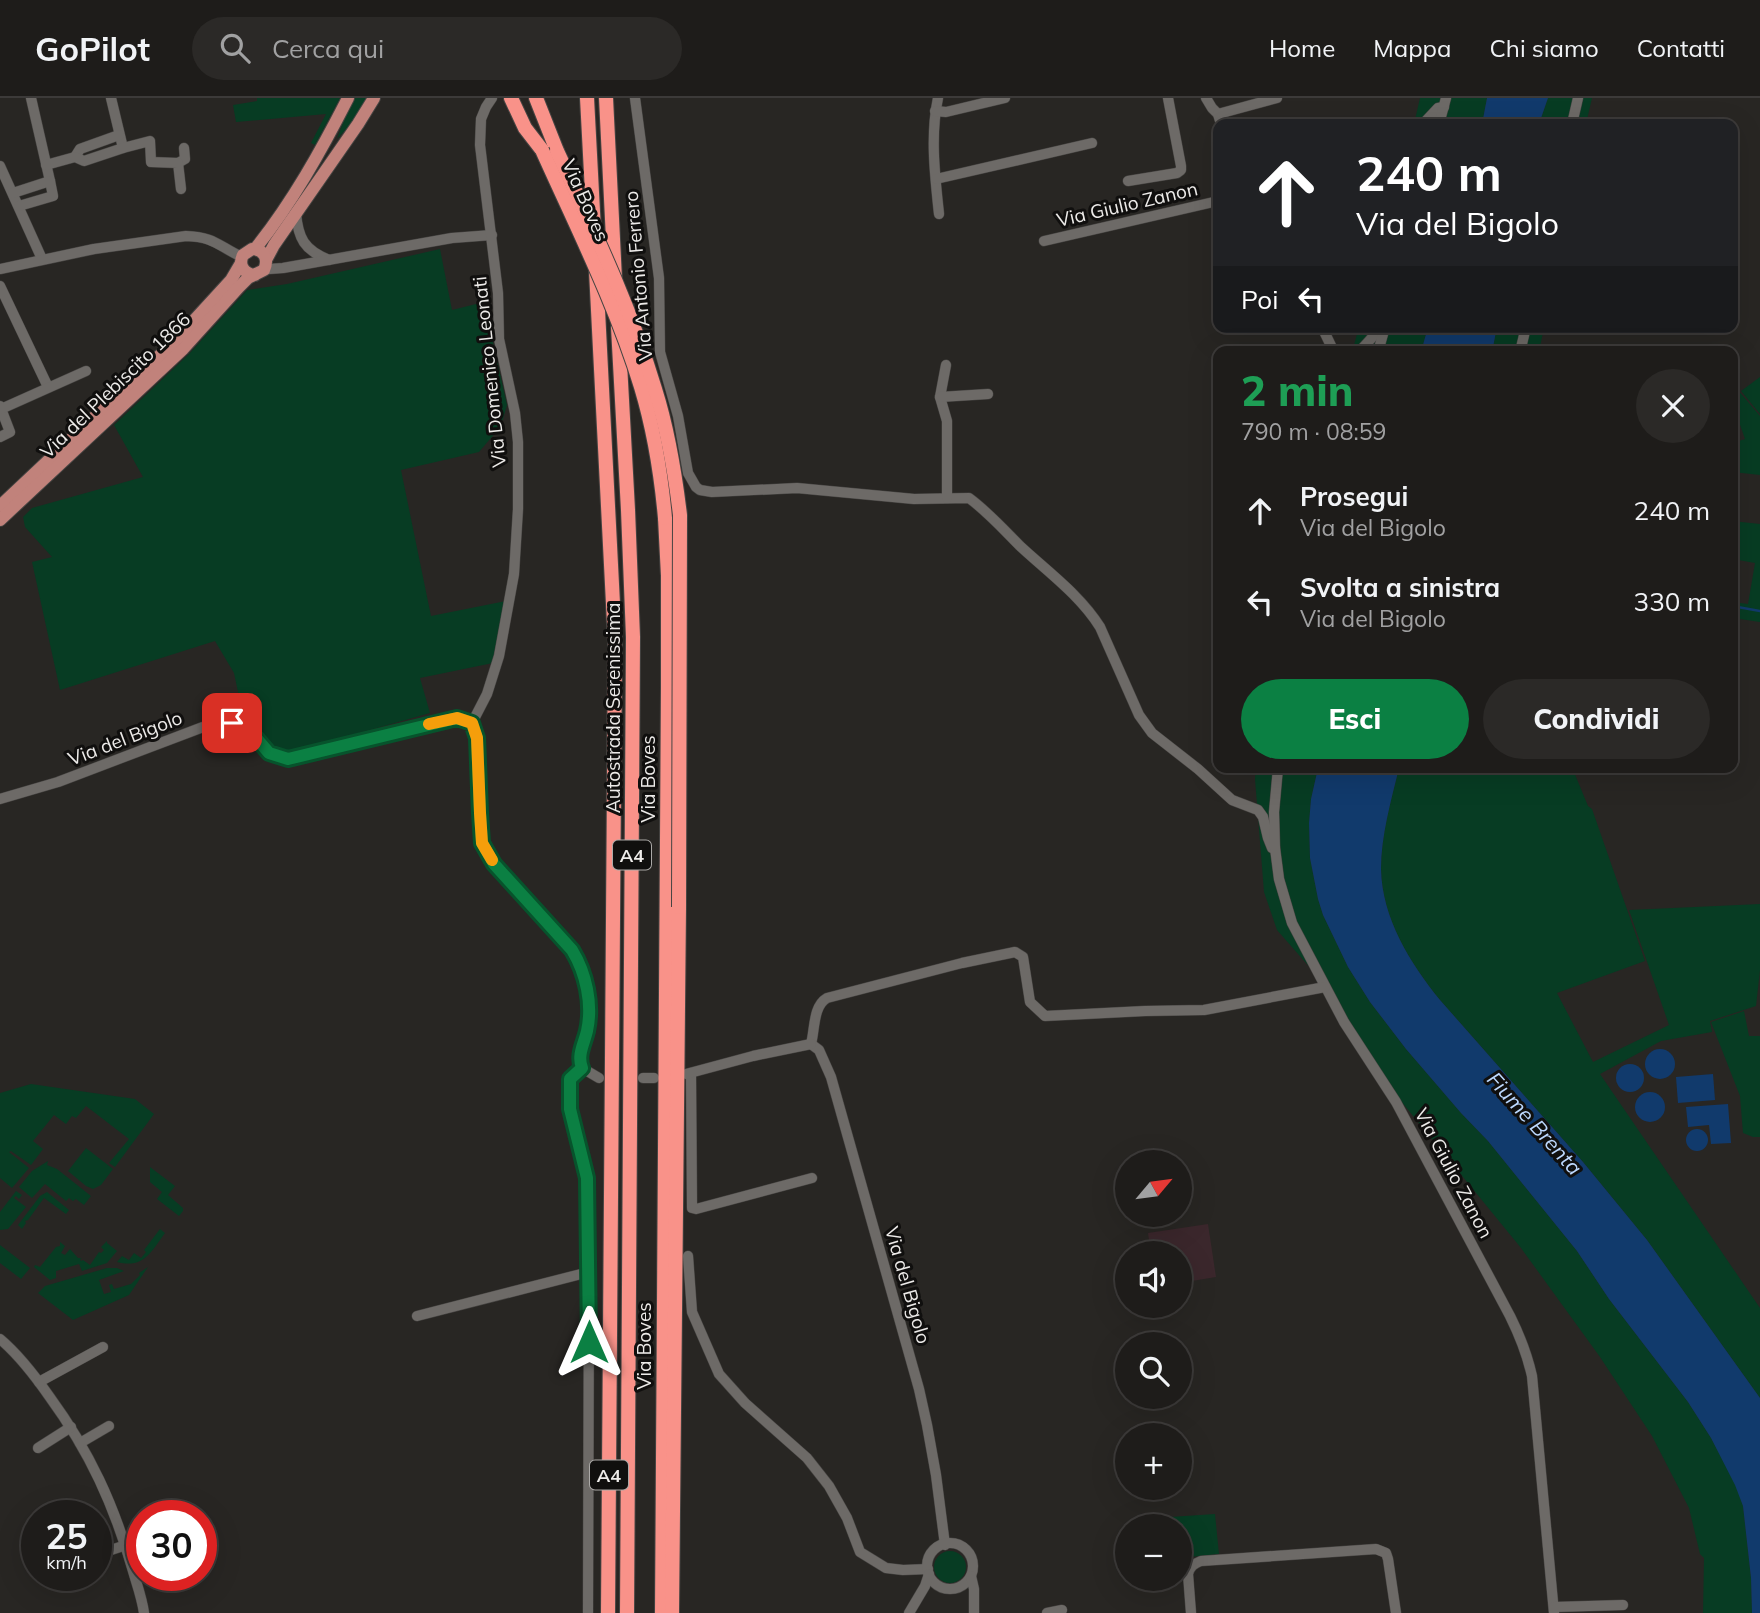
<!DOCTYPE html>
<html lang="it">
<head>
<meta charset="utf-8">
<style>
	:root { --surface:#1e1c1a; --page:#2b2927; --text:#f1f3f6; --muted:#a1a1a2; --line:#3c3a39; --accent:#0b8043 }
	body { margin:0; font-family:Mulish,sans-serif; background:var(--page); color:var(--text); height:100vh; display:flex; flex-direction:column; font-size:26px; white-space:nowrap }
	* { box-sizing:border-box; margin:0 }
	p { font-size:23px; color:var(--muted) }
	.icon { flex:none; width:38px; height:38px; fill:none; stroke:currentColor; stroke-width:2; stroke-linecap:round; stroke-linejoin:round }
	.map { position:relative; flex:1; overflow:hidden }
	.details { position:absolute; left:1213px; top:248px; width:525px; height:427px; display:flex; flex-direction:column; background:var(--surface); border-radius:14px; box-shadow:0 7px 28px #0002,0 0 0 2px var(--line) }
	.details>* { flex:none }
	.guide { position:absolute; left:1213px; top:21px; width:525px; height:214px; border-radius:14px; box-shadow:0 7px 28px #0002,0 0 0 2px var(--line); background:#202124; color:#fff; overflow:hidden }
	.needle { width:46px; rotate:61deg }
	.buttons { position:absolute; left:1115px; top:1052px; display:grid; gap:14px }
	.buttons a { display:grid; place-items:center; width:77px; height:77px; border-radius:50%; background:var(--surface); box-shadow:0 7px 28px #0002,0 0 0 2px var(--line); font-size:35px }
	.speed { position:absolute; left:21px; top:1402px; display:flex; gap:14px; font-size:35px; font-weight:700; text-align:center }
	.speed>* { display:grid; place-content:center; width:91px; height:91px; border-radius:50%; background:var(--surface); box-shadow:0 7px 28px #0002,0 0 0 2px var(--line); line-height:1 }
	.speed small { font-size:18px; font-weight:400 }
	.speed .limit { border:10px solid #d22; background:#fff; color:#111 }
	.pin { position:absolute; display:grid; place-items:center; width:60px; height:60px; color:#fff; margin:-30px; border-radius:14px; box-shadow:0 4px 10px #0006 }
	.me { position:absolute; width:77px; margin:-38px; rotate:0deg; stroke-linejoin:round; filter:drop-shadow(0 0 5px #0008) }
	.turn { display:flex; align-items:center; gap:24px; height:147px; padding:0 28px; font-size:32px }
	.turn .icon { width:91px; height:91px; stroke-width:2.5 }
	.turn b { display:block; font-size:49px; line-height:60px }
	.then { display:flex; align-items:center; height:66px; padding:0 28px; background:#0003; gap:14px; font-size:26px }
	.round { display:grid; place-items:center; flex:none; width:74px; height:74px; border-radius:37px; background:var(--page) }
	.head { display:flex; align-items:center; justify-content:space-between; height:119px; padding:0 28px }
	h1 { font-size:42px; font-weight:800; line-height:52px; color:#1e9e55 }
	.cta { display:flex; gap:14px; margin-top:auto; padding:14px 28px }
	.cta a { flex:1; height:80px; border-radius:42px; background:var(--accent); color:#fff; font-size:28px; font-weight:800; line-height:80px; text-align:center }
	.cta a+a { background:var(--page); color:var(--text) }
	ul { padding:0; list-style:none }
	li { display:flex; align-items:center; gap:21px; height:91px; padding:0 28px }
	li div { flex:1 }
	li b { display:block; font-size:26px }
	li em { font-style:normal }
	header { display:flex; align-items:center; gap:42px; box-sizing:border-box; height:98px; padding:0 35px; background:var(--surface); border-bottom:2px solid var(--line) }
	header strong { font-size:33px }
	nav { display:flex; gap:38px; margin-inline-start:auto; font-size:24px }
	.search { width:490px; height:63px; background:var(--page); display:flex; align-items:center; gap:18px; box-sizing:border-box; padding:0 24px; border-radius:38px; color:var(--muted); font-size:26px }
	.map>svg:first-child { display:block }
	.industrial { fill:#3b272c }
	.green { fill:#073c23 }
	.water { fill:#113a6c }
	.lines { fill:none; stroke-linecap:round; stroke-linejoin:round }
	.stream { stroke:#113a6c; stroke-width:2.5 }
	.minor-casing { stroke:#464442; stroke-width:11 }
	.major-casing { stroke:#464442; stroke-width:14 }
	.highway-casing { stroke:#464442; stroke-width:16 }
	.minor { stroke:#6d6a67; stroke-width:10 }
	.major { stroke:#c1827b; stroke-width:12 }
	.highway { stroke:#f99289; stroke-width:14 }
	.highway-bridge-casing { stroke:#464442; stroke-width:16; stroke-linecap:butt }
	.highway-bridge { stroke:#f99289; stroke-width:14 }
	.route-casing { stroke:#07532c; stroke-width:18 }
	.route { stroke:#0b8043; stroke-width:12 }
	.slow { stroke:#f59e0b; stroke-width:12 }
	.labels { text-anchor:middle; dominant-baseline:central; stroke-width:6; stroke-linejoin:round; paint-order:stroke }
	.shield { fill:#100f0e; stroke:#aba9a7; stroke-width:2 }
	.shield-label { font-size:18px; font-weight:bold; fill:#edebe9 }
	.street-label { font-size:19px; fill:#edebe9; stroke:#100f0e }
	.water-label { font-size:21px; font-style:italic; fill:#bcd8fe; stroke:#100f0e }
</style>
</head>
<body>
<header>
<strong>GoPilot</strong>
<div class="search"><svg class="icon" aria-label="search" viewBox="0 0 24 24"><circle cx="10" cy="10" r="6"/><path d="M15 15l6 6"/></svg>Cerca qui</div>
<nav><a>Home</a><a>Mappa</a><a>Chi siamo</a><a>Contatti</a></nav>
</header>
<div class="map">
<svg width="1760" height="1515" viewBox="0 0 1760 1515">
	<rect width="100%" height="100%" fill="#282623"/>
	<!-- industrial -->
	<path class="industrial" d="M1208 1126 1216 1179 1180 1185V1155H1151L1148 1135Z"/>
	<!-- green -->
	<g class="green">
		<path d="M257 0H340L315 47 311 45 326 16 236 24 233 7 257 3Z"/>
		<path d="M352 0H368L358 18 337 41Z"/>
		<path d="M1420 0H1487L1482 26H1414Z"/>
		<path d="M1548 0H1592L1586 26H1539Z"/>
		<path d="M440 151 452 212 484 204 507 307 503 321 496 334 479 354 401 372 431 518 506 503 493 565 420 580 430 615 296 653 276 651 257 640 245 627 234 575 215 543 60 592 32 464 52 459 25 429 23 419 32 410 143 379 114 327 189 256 247 192 287 186Z"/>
		<path d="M1359 229H1428L1421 254H1352Z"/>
		<path d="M1497 229H1544L1539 254H1492Z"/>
		<path d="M1760 279V316L1741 293Z"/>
		<path d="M1733 288 1737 291 1760 318V377L1733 374V345L1745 341 1733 307Z"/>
		<path d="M1732 423 1760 426V524L1733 520V504L1748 506 1755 465 1733 461Z"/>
		<path d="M1256 670H1318L1311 701 1309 725 1310 760 1318 801 1323 817 1348 869 1370 904 1406 951 1461 1015 1488 1043 1577 1153 1609 1201 1688 1304 1711 1340 1736 1387 1743 1408 1751 1480 1752 1515H1703L1704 1460 1700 1456 1689 1410 1652 1338 1600 1259 1521 1150 1396 997 1327 889 1277 832 1264 794 1255 681Z"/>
		<path d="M1399 670H1570L1574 674 1588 708 1592 711 1645 863 1557 895 1593 964 1669 927 1629 812 1760 806V872L1756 908 1710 923 1712 934 1661 943 1600 976 1760 1210V1300L1647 1142 1583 1064 1440 902C1410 865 1382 820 1381 771 1381 737 1391 703 1399 670Z"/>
		<path d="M1744 913 1749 938H1760V1039H1753L1743 1035 1740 998 1711 924Z"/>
		<path d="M31 986 135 1001 154 1016 115 1069 109 1065 129 1041 86 1008 76 1020 72 1018 66 1026 54 1017 33 1043 43 1051 31 1067 11 1053 9 1054 29 1070 12 1090 0 1080V995Z"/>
		<path d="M86 1050 113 1071 101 1087 93 1091 86 1088 68 1073Z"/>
		<path d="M48 1063 47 1067 57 1071 91 1098 84 1107 76 1101 73 1103 69 1100 66 1103 45 1086 32 1100 19 1089 32 1073Z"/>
		<path d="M150 1069 175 1088 168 1097 183 1110V1113L179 1118 157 1101 162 1094 150 1084Z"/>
		<path d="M16 1093 22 1097 19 1101 16 1098 14 1100 26 1109 8 1131 0 1132V1114Z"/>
		<path d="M47 1094 69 1112 66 1116 44 1100 28 1122 25 1123 26 1125 22 1131 18 1127 40 1098Z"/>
		<path d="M160 1131 165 1135C151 1154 144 1171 117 1164L122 1158 129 1162 134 1155 141 1160 146 1154 144 1152Z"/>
		<path d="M107 1143V1145L117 1153 107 1165 82 1173 79 1166 56 1173V1180L50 1182 34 1169 35 1167 40 1169 56 1149 60 1148V1144L65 1148 61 1155 65 1157 70 1151 78 1160H82L80 1161 81 1163 83 1162 90 1167 99 1154 101 1155 104 1152 101 1149Z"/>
		<path d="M0 1147 30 1170 21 1181 0 1165Z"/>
		<path d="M148 1169 129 1197 73 1222 38 1195 45 1188 107 1170H117L124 1173 99 1182 104 1196 111 1194 109 1187 112 1186 114 1191 131 1186 140 1177 139 1175Z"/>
		<path d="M1215 1416 1219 1456 1180 1460V1428H1171L1170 1419Z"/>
		<circle cx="950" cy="1469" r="16"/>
	</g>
	<!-- water -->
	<g class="water">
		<path d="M1487 0H1548L1539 26H1482Z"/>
		<path d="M1428 229H1497L1492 254H1421Z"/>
		<path d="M1318 670H1399C1391 703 1381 738 1381 771 1382 820 1410 865 1440 902L1583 1064 1647 1142 1760 1300V1515H1752L1751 1480 1743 1408 1735 1387 1711 1340 1688 1304 1609 1201 1577 1153 1488 1043 1461 1015 1406 951 1370 904 1348 869 1323 817 1318 801 1310 760 1309 725 1311 701Z"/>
		<circle cx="1660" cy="966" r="15"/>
		<circle cx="1630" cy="980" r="14"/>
		<path d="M1713 976 1715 1002 1678 1005 1676 979Z"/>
		<circle cx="1650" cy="1009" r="15"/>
		<path d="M1728 1006 1731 1045 1711 1046 1709 1027 1688 1029 1686 1009Z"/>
		<circle cx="1697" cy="1042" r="11"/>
	</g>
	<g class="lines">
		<!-- stream -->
		<path class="stream" d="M1732 508 1760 513"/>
		<defs>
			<g id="minor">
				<path d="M31 0 50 83"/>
				<path d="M111 0 123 50"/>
				<path d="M635 0 659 180 660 254 678 318 688 375 696 389 700 392 712 394 797 390 914 401 969 400C988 414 1004 432 1020 448 1048 474 1080 497 1100 529L1139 617 1152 635 1198 671 1232 702 1258 712 1263 719 1268 740 1272 750H1275"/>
				<path d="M938 0C930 38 935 78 939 116"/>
				<path d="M1206 0 1212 10 1218 16 1221 26"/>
				<path d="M935 13 946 14 1005 0"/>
				<path d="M1218 16 1277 0"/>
				<path d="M1423 26 1438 10 1444 9"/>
				<path d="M1439 26 1446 0"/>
				<path d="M1572 26 1578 0"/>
				<path d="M75 59 80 51 119 37"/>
				<path d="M178 65 185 61 184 50"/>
				<path d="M46 67 75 59 84 63 123 50 150 43 151 64 178 65 181 91"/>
				<path d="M0 68 42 161"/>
				<path d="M936 81 1092 45"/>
				<path d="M1128 83 1177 75 1181 72V68L1168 0"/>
				<path d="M13 95 50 83 53 98 19 108"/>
				<path d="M296 115C298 140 304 152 329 162"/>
				<path d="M1044 143 1218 103"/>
				<path d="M265 169 269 171 283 170 452 140 492 137"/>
				<path d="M0 171 94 151 186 138C215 139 218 148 242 159"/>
				<path d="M0 188 48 289"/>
				<path d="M1322 229 1334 254"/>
				<path d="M1359 254 1378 233 1384 229"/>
				<path d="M1378 254 1385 229"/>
				<path d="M1520 254 1526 229"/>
				<path d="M946 267 940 299 947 323V400"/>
				<path d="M940 299 988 296"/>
				<path d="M0 308 10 334 0 339"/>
				<path d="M1 311 86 273"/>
				<path d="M472 625 487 596 499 558 514 476 518 411V344L515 315 499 241 498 195 480 47 481 21 486 9 492 0"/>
				<path d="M1278 670 1274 714 1275 750 1279 781 1292 825 1344 924 1396 1004 1510 1218C1520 1238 1527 1256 1532 1278L1554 1515"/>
				<path d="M0 701 58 684 203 629C228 623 240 624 259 644 263 648 266 654 271 656 276 658 282 659 288 661L457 620 472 625 477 640 482 745 494 766 564 841 578 862 582 872 589 913 587 930 579 962 582 970 599 980"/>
				<path d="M811 946C815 931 813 908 827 900L962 865 1015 854 1023 859 1030 904 1045 918 1145 913 1204 912 1325 889"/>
				<path d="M811 946 819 952 831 979 919 1291 927 1327 936 1377 945 1447"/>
				<path d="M582 970 570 981V1011L587 1080 589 1174 588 1515"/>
				<path d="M691 975 692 1110 696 1111 812 1080"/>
				<path d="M686 976 753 958 811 946"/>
				<path d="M643 980H654"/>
				<path d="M688 1158 692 1214 719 1276 745 1305 807 1360 829 1388 847 1420 860 1454 886 1470 903 1472 928 1471"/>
				<path d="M417 1218 589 1174"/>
				<path d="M0 1241C19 1257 35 1278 49 1298 90 1354 114 1407 133 1473 137 1487 142 1500 144 1515"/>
				<path d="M39 1284 103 1249"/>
				<path d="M80 1345 109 1328"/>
				<path d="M38 1350 71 1329"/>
				<circle cx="950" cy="1468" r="23"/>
				<path d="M96 1457 126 1447"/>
				<path d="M971 1478 974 1491V1515"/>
				<path d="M1554 1509 1623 1507"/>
				<path d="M909 1515 925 1488 929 1476"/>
				<path d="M1047 1515 1062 1512"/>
				<path d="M1191 1515 1188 1476C1190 1468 1194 1466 1201 1463L1376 1451 1386 1455 1388 1461 1396 1515"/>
			</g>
			<g id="major">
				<path d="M255 151C292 105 321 53 348 0"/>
				<path d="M266 162 274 147 358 26 374 0"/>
				<path d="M0 408 176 242 231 182 241 165"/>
				<path d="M0 422 183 251 239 189 248 180 264 172C269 161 264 151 252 151L243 157C238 167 244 176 255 177"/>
			</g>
			<g id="highway">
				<path d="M511 0 525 30 542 52"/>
				<path d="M536 0 557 53"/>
				<path d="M587 0 594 132"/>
				<path d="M606 0 615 181"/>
				<path d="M596 173 615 545 608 1515"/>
				<path d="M618 229 628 412 633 539 627 1515"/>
				<path d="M662 1515 668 588V478L665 420"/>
				<path d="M672 1515 679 809"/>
			</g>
		</defs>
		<!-- minor casing -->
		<use href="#minor" class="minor-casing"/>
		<!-- major casing -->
		<use href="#major" class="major-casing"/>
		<!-- highway casing -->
		<use href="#highway" class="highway-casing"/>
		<!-- minor -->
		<use href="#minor" class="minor"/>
		<!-- major -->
		<use href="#major" class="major"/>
		<!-- highway -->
		<use href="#highway" class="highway"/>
		<defs>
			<g id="highway-bridge">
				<path d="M542 52C577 130 616 207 641 289 654 332 661 376 665 420"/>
				<path d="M557 53C593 131 630 208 655 291 668 332 675 375 680 417L679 809"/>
			</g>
		</defs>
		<!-- highway-bridge casing -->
		<use href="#highway-bridge" class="highway-bridge-casing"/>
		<!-- highway-bridge -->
		<use href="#highway-bridge" class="highway-bridge"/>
	</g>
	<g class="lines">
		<defs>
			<path id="route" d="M232 625 243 631 257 641 269 655 288 661 457 620 472 625 477 640 480 715 482 745 494 766 572 852C586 875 593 906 587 933 584 946 577 957 582 970L570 981V1011L587 1080 589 1244"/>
		</defs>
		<!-- route casing -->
		<use href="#route" class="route-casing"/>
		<!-- route -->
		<use href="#route" class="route"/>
		<!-- slow -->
		<path class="slow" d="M429 626 457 620 472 625 477 640 480 715 482 745 492 762"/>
	</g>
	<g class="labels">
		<!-- shield labels -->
		<g class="shield">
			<rect x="613" y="742.5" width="38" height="29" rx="5"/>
			<rect x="590" y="1362.5" width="38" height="29" rx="5"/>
		</g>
		<g class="shield-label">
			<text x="632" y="757">A4</text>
			<text x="609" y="1377">A4</text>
		</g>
		<!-- street labels -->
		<g class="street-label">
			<text transform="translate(586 102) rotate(66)">Via Boves</text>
			<text transform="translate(1127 106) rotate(-13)">Via Giulio Zanon</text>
			<text transform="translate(638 178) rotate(-95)">Via Antonio Ferrero</text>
			<text transform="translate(489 274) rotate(-96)">Via Domenico Leonati</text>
			<text transform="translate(115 287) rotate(-44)">Via del Plebiscito 1866</text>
			<text transform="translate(613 610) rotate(-90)">Autostrada Serenissima</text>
			<text transform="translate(125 640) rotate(-21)">Via del Bigolo</text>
			<text transform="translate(648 681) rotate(-90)">Via Boves</text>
			<text transform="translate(1454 1075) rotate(62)">Via Giulio Zanon</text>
			<text transform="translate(908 1187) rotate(74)">Via del Bigolo</text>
			<text transform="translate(644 1248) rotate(-90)">Via Boves</text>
		</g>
		<!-- water labels -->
		<g class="water-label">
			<text transform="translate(1535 1025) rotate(48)">Fiume Brenta</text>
		</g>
	</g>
</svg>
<div class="buttons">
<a><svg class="needle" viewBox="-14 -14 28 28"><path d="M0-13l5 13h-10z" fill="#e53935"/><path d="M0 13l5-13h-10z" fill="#a1a1a2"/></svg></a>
<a><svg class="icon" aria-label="sound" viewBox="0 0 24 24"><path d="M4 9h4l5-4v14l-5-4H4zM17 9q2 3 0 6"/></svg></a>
<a><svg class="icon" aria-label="search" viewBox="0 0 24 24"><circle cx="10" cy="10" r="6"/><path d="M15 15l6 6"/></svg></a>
<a>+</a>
<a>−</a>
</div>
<div class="speed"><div>25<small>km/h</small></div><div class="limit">30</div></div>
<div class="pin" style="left:232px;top:625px;background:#d93025"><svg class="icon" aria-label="arrive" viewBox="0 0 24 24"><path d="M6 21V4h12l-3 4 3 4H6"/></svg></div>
<svg class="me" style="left:589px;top:1244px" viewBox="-20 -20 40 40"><path d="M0-17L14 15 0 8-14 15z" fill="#0b8043" stroke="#fff" stroke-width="4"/></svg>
<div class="guide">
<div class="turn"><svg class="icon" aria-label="ahead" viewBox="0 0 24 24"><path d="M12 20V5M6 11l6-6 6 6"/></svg><div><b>240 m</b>Via del Bigolo</div></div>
<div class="then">Poi<svg class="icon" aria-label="left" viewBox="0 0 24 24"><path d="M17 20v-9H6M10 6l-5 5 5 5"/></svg></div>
</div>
<section class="details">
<div class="head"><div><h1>2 min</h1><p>790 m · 08:59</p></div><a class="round"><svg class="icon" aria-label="close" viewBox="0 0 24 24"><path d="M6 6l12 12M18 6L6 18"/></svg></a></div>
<ul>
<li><svg class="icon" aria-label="ahead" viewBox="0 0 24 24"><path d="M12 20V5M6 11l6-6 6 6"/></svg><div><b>Prosegui</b><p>Via del Bigolo</p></div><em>240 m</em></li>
<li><svg class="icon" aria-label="left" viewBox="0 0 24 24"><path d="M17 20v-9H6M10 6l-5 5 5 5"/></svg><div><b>Svolta a sinistra</b><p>Via del Bigolo</p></div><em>330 m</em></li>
</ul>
<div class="cta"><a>Esci</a><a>Condividi</a></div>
</section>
</div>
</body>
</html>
